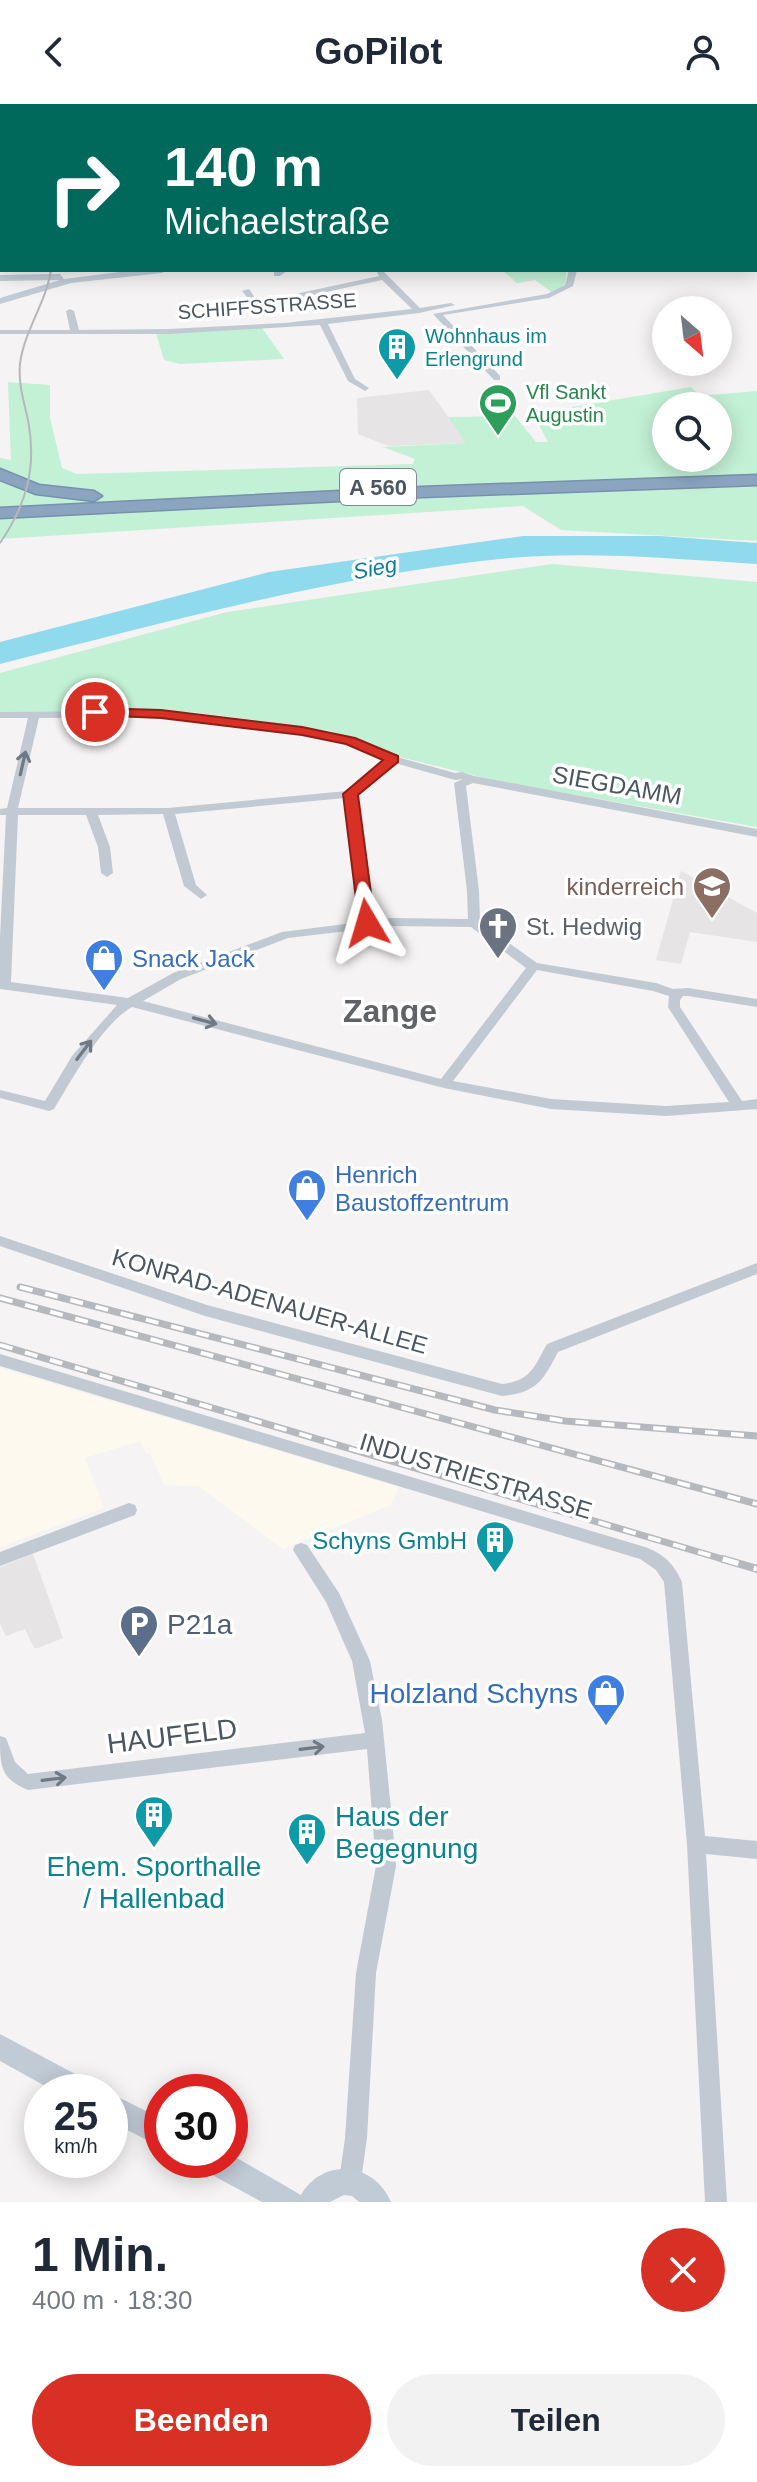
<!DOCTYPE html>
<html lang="de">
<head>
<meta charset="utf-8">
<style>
	:root { --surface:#fff; --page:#f2f2f3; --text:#1f2937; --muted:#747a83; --accent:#d93025 }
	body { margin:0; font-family:Arial,sans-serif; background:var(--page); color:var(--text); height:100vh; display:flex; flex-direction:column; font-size:30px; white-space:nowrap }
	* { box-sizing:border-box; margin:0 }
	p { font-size:26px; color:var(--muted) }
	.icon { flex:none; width:44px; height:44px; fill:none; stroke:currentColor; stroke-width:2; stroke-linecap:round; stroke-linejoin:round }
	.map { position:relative; height:2098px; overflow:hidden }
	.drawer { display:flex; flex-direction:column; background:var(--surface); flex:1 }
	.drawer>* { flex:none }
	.hud { position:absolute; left:0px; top:0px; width:758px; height:168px; box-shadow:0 4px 20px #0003; background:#00695c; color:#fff; overflow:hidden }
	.needle { width:52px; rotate:152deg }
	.buttons { position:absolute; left:652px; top:192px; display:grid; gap:16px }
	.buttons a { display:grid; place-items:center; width:80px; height:80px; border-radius:50%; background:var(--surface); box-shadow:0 4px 20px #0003; font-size:40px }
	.speed { position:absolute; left:24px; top:1970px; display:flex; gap:16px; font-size:40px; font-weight:700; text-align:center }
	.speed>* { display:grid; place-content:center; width:104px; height:104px; border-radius:50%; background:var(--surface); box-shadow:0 4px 20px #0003; line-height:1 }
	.speed small { font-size:20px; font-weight:400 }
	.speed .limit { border:12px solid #d22; background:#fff; color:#111 }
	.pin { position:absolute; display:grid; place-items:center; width:68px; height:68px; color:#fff; margin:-34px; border:4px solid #fff; border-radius:50%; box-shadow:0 2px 8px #0007 }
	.me { position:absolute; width:88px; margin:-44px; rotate:353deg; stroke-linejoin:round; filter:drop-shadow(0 0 6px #0008) }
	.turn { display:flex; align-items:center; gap:28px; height:168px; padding:0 32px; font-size:36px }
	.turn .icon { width:104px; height:104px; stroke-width:2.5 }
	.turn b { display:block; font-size:56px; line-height:68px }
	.round { display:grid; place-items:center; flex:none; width:84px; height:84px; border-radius:42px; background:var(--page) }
	.overview { display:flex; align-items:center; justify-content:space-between; height:136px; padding:0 32px }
	h1 { font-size:48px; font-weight:800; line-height:60px }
	.primary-button { display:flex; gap:16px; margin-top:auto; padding:16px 32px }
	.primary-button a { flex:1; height:92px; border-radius:48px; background:var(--accent); color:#fff; font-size:32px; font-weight:800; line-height:92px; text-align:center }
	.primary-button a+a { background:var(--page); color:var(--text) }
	header { display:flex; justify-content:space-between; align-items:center; height:104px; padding:0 32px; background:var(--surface); font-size:36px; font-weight:800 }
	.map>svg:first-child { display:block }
	.commercial { fill:#fdf9ef }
	.education { fill:#e6e4e5 }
	.green { fill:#c3f1d5; fill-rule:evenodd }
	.water { fill:#90daee }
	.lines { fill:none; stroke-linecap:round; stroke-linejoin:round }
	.highway-casing { stroke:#7690ad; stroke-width:3 }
	.street { fill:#c1cad2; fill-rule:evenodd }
	.secondary { fill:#c1cbd6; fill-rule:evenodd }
	.highway { fill:#8ba5c1; fill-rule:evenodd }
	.tram { stroke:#b5b8bd; stroke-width:2 }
	.rail-far1-casing { stroke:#b5b8bd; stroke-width:7 }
	.rail-casing { stroke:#b5b8bd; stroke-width:8 }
	.rail-far1 { stroke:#fff; stroke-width:4; stroke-dasharray:13; stroke-linecap:butt }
	.rail { stroke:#fff; stroke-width:5; stroke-dasharray:16; stroke-linecap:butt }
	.oneway { stroke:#6e7983 }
	.route { fill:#d93025; stroke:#8d1f18; stroke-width:2 }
	.labels { text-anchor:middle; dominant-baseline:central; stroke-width:7; stroke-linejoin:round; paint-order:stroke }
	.far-street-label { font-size:20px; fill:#4a5661; stroke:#fff }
	.far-culture-label { font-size:20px; fill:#0d838f; stroke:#fff; text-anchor:start }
	.far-leisure-label { font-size:20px; fill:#27864d; stroke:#fff; text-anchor:start }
	.shield { fill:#fff; stroke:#808990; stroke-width:2 }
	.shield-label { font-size:22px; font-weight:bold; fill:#4a5661 }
	.far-water-label { font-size:22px; font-style:italic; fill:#0c7c9b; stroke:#fff }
	.street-label { font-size:24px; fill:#4a5661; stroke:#fff }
	.education-label { font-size:24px; fill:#785e54; stroke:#fff; text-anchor:end }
	.worship-label { font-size:24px; fill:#5b616d; stroke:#fff; text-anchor:start }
	.shop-label { font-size:24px; fill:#366cbe; stroke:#fff; text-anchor:start }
	.culture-label { font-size:24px; fill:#0d838f; stroke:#fff; text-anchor:end }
	.near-service-label { font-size:28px; fill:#4e5e75; stroke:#fff; text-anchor:start }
	.near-shop-label { font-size:28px; fill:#366cbe; stroke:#fff; text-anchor:end }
	.near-street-label { font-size:28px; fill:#4a5661; stroke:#fff }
	.near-culture-label { font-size:28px; fill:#0d838f; stroke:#fff; text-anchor:start }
	.district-label { font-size:32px; font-weight:bold; fill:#5f6368; stroke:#fff }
</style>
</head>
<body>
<header><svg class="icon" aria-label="back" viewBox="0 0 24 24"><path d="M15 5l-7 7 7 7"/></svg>GoPilot<svg class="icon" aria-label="person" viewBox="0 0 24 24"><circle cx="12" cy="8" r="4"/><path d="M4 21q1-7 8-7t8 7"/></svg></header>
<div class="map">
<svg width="757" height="2098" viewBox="0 0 757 2098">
	<rect width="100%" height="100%" fill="#f5f3f3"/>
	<!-- commercial -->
	<path class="commercial" d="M0 1264 187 1320 399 1383 391 1401 283 1445 200 1383 164 1381 150 1349 146 1350 140 1337 85 1354 104 1404 0 1443Z"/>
	<!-- education -->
	<g class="education">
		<path d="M429 286 467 339 388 342 358 330 357 294Z"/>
		<path d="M681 767 757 809V838L690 828 681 860 656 856Z"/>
		<path d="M33 1450 63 1534 38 1544H34L25 1525 6 1532 0 1520V1463Z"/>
	</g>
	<!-- green -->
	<g class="green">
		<path d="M502 166H567L565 180 553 189 535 176 517 179Z"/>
		<path d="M262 224 284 255 180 260 164 256 156 229Z"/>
		<path d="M8 278 50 281V314L62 364 77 370 413 360 415 355 383 343 466 339 448 313 515 312 536 338H548L538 319 541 308 691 283 700 292 757 287V437L561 426 523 402 0 435V354L11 356ZM666 302H718V354H666Z"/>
		<path d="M552 460 757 478V723L497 677 400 653 331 627 191 608H0V569L227 508Z"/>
	</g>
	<!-- water -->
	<path class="water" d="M523 432H660L757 439V460C675 455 591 447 509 454 336 471 168 518 0 560V538L269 468Z"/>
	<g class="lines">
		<defs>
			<g id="highway">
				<path d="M0 365 39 381 94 387 102 392 94 397 36 390 0 376Z"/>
				<path d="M757 371V381L422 393 0 414V404L422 383Z"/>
			</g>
		</defs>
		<!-- highway casing -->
		<use href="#highway" class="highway-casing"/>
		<!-- street -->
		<g class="street">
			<path d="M102 0H108L109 2H103Z"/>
			<path d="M308 0H315L317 2H310Z"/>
			<path d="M382 0H389L391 2H384Z"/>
			<path d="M413 0H420L422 2H415Z"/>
			<path d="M599 0H627L631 2H603Z"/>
			<path d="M278 166H288L280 172H274V168Z"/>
			<path d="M376 166H382L420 204 451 199 455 201 419 209 328 220 355 275 369 284 365 287 348 277 320 221 169 230H0V226H70L66 207 70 205 74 207 79 226 169 225 284 219 412 205 382 176 261 202 267 210 263 212 242 187 249 185 258 198 379 172Z"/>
			<path d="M569 166H577L573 182 549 194 443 211 500 272V276H494L433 210 547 190 565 181Z"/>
			<path d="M161 607 251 616 350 634 397 653 455 669 462 668 474 672 757 725V733L473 679 466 682 479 787 480 818 537 859 656 879 673 885 688 884 757 895V903L688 892H683L680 896V903L742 997 757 995V1005L666 1012 551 1005 444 984 132 903C101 921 73 974 54 1005L49 1007 0 994V986L45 997 72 952 117 901 0 885V833L6 711H0V705L7 704 28 614H0V608ZM161 613 251 622 347 640 385 656 347 687 168 704H18L39 614ZM395 659 455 676 463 675 454 679 467 787 468 815 391 814 373 817 356 691ZM345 694 361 818 282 828 173 869 128 894 11 878 18 711H86L98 743 101 769 107 773 113 769 110 743 98 711 163 710 184 782 201 795 207 791 196 781 175 710ZM391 822 471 823 526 864 441 975 143 897 181 875 288 834ZM537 866 653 887 669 892 668 903 729 998 666 1002 551 995 453 977Z"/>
			<path d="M0 1132 207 1201 502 1280C531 1277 534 1263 547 1240L757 1159V1170L558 1248C543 1277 536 1289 502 1292L205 1212 0 1142Z"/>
			<path d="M0 1250 645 1443C664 1450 674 1460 682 1478L705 1732 757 1737V1755L706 1750 727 2098H705L687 1740 664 1478 656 1466 640 1455 0 1262Z"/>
			<path d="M129 1399 135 1401 137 1406 135 1411 0 1462V1448Z"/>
			<path d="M301 1439 307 1441 339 1489 370 1557 382 1616 392 1715 396 1762 376 1869 367 2034 361 2077 358 2085 350 2088 342 2085 339 2077 345 2034 356 1869 376 1762 367 1645 28 1686C0 1674 0 1662 0 1632L6 1634 15 1658 28 1670 365 1629 352 1557 326 1498 293 1446 295 1441Z"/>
		</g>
		<!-- secondary -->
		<g class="secondary">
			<path d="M392 0H402L403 2H393Z"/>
			<rect x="0" y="5" width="2" height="6"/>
			<rect x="756" y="101" width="1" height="6"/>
			<rect x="756" y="152" width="1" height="6"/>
			<path d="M135 166H167L162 169 71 179 0 200V194L60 176 0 177V171L60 170 64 175Z"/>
			<path d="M0 1930 92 1979 96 1988H56L0 1957Z"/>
			<path d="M110 1989 162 2015V2044L110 2017Z"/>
			<path d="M230 2050 301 2091C323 2053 374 2058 391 2098H359L352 2092 344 2091 330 2098H262L203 2066 199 2056H230Z"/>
		</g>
		<!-- highway -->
		<use href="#highway" class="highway"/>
		<!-- tram -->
		<path class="tram" d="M0 439C27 400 37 362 28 316 24 298 18 279 20 260 24 227 46 199 51 166"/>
		<defs>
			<g id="rail-far1">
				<path d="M20 1183 495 1306 565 1317 757 1332"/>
				<path d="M0 1194 757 1400"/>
				<path d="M0 1241 729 1457"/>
			</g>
			<path id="rail" d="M723 1455 757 1465"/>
		</defs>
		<!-- rail-far1 casing -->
		<use href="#rail-far1" class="rail-far1-casing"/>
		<!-- rail casing -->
		<use href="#rail" class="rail-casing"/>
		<!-- rail-far1 -->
		<use href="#rail-far1" class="rail-far1"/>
		<!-- rail -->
		<use href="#rail" class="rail"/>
	</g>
	<!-- one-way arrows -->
	<defs><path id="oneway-shaft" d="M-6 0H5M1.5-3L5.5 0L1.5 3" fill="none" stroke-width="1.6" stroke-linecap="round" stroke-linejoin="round" transform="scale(2)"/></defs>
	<g class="oneway">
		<use href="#oneway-shaft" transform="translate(23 659) rotate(-77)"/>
		<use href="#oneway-shaft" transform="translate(205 917) rotate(15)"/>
		<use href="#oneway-shaft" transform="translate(84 946) rotate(-53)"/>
		<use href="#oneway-shaft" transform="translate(312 1644) rotate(-7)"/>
		<use href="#oneway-shaft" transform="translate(54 1675) rotate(-7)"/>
	</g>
	<!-- route -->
	<path class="route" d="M95 604 161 606 302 623 355 634 398 652V658L358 691 375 819 372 823 367 824 359 819 343 690 383 656 346 640 302 631 161 614 90 611 88 608Z"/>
	<!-- icons -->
	<defs>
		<symbol id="building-pin" viewBox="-11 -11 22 30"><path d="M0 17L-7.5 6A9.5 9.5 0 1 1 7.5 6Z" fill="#0f9aa8" stroke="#fff"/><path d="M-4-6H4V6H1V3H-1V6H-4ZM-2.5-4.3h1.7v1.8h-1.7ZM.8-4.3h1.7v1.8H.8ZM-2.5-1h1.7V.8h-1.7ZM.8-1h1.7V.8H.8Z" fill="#fff"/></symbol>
		<symbol id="stadium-pin" viewBox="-11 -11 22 30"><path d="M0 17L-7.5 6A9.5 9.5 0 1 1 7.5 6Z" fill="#2e9e5b" stroke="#fff"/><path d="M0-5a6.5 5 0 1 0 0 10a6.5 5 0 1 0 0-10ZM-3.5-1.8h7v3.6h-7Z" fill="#fff"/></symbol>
		<symbol id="school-pin" viewBox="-11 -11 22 30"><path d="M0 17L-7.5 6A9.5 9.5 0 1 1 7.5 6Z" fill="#8d6e63" stroke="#fff"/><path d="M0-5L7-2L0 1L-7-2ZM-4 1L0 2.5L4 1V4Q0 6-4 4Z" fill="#fff"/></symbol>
		<symbol id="church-pin" viewBox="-11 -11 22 30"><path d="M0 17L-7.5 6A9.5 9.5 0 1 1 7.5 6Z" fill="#6b7280" stroke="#fff"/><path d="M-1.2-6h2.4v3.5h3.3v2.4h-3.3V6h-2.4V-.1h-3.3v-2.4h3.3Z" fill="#fff"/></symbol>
		<symbol id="shop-pin" viewBox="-11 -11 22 30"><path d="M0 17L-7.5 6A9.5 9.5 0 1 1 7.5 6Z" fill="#3f7fe0" stroke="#fff"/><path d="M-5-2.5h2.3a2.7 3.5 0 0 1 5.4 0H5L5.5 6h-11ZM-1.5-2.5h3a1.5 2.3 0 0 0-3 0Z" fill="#fff"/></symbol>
		<symbol id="parking-pin" viewBox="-11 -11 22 30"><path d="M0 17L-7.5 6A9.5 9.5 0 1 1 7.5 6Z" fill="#5c6f8a" stroke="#fff"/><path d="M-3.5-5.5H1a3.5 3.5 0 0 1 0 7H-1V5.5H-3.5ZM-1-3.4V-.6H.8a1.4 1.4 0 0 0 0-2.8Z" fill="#fff"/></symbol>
	</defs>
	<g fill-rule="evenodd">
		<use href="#building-pin" x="375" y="221" width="44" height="60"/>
		<use href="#stadium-pin" x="476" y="277" width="44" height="60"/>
		<use href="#school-pin" x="690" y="760" width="44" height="60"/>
		<use href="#church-pin" x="476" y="800" width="44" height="60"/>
		<use href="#shop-pin" x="82" y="832" width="44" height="60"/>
		<use href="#shop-pin" x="285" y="1062" width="44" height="60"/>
		<use href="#building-pin" x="473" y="1414" width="44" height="60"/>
		<use href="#parking-pin" x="117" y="1498" width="44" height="60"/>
		<use href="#shop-pin" x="584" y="1567" width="44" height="60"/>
		<use href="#building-pin" x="132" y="1689" width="44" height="60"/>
		<use href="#building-pin" x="285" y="1706" width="44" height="60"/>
	</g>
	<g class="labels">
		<!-- far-street labels -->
		<g class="far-street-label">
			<text transform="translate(267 202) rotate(-4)">SCHIFFSSTRASSE</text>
		</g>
		<!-- far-culture labels -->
		<g class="far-culture-label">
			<text x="425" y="232">Wohnhaus im<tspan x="425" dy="23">Erlengrund</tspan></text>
		</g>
		<!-- far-leisure labels -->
		<g class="far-leisure-label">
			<text x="526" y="288">Vfl Sankt<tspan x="526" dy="23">Augustin</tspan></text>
		</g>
		<!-- shield labels -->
		<rect class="shield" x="340" y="365" width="76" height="36" rx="6"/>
		<g class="shield-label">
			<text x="378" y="383">A 560</text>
		</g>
		<!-- far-water labels -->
		<g class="far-water-label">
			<text transform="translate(375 464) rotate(-11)">Sieg</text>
		</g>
		<!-- street labels -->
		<g class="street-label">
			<text transform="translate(617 681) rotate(10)">SIEGDAMM</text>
			<text transform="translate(270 1197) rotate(16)">KONRAD-ADENAUER-ALLEE</text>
			<text transform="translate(476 1372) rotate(17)">INDUSTRIESTRASSE</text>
		</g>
		<!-- education labels -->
		<g class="education-label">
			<text x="684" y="782">kinderreich</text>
		</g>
		<!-- worship labels -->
		<g class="worship-label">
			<text x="526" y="822">St. Hedwig</text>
		</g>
		<!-- shop labels -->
		<g class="shop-label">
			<text x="132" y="854">Snack Jack</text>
			<text x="335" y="1070">Henrich<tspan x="335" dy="28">Baustoffzentrum</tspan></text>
		</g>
		<!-- culture labels -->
		<g class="culture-label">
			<text x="467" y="1436">Schyns GmbH</text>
		</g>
		<!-- near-service labels -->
		<g class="near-service-label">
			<text x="167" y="1520">P21a</text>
		</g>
		<!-- near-shop labels -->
		<g class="near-shop-label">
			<text x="578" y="1589">Holzland Schyns</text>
		</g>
		<!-- near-street labels -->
		<g class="near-street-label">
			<text transform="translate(172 1632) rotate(-7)">HAUFELD</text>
		</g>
		<!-- near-culture labels -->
		<g class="near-culture-label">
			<text x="335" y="1712">Haus der<tspan x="335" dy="32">Begegnung</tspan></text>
			<text x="154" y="1762" text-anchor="middle">Ehem. Sporthalle<tspan x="154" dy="32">/ Hallenbad</tspan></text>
		</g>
		<!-- district labels -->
		<g class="district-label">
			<text x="390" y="907">Zange</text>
		</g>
	</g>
</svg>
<div class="buttons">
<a><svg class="needle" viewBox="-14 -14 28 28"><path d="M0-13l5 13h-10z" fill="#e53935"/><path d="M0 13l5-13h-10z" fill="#747a83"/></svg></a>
<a><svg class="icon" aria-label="search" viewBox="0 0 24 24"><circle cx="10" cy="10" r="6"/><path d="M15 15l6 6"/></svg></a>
</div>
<div class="speed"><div>25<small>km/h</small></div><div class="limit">30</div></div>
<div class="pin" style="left:95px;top:608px;background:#d93025"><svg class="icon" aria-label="arrive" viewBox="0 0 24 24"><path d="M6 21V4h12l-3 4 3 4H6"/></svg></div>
<svg class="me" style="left:367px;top:819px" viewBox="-20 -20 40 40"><path d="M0-17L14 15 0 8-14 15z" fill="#d93025" stroke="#fff" stroke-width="4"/></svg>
<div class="hud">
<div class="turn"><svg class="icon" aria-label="right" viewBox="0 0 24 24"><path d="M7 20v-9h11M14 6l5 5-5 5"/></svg><div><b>140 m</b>Michaelstraße</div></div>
</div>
</div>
<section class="drawer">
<div class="overview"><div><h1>1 Min.</h1><p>400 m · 18:30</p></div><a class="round" style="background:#d93025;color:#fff"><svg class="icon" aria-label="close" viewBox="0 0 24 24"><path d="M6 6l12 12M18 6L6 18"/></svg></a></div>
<div class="primary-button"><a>Beenden</a><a>Teilen</a></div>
</section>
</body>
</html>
